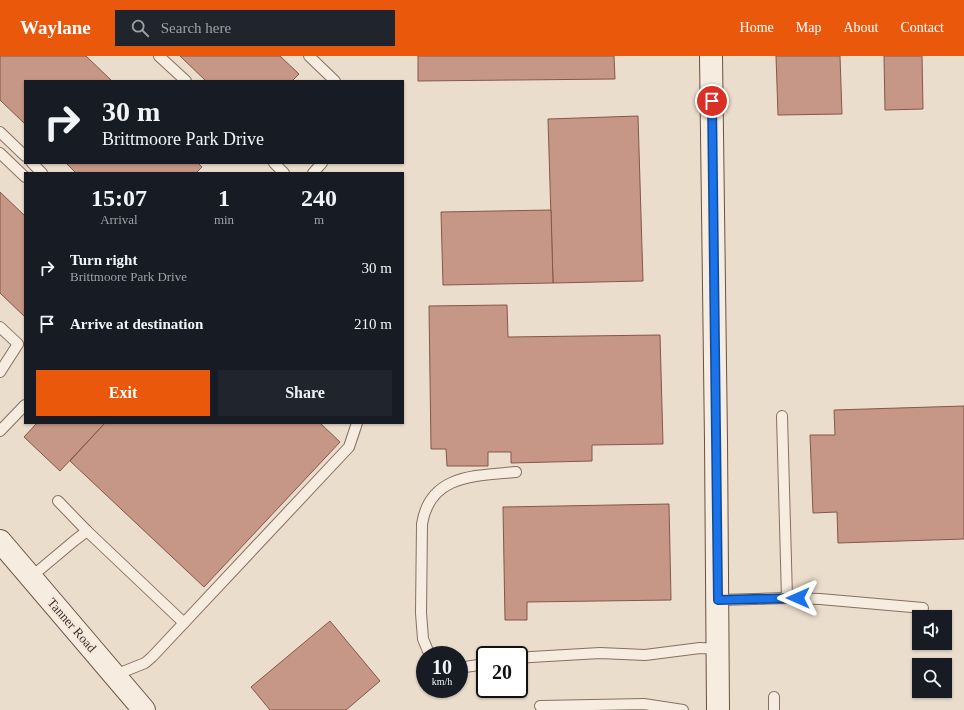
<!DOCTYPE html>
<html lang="en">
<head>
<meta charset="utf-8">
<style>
	:root { --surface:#171b24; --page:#20242c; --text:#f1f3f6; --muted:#9ea1a6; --accent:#ea580c }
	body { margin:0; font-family:Georgia,serif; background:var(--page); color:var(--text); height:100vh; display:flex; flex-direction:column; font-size:15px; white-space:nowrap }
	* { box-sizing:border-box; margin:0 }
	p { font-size:13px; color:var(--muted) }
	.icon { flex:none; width:22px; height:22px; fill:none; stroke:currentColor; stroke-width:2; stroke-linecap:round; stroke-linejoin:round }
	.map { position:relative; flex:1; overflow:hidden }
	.panel { position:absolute; left:24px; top:116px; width:380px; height:252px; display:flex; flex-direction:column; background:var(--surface); border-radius:0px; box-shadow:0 1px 3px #0004 }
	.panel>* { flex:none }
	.guide { position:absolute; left:24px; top:24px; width:380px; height:84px; border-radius:0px; box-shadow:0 1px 3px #0004; background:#171b24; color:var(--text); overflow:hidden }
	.buttons { position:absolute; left:912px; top:554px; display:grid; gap:8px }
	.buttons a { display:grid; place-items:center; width:40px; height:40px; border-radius:0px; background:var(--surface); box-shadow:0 1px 3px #0004; font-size:20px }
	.speed { position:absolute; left:416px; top:590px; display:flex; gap:8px; font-size:20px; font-weight:700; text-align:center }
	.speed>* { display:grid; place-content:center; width:52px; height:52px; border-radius:50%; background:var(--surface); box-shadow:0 1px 3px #0004; line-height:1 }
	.speed small { font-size:10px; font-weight:400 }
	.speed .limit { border:2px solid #111; border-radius:6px; background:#fff; color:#111 }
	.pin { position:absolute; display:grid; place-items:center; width:34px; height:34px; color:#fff; margin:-17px; border:2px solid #fff; border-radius:50%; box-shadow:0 1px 4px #0007 }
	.me { position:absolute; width:44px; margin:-22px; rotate:270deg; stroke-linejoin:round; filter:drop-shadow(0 0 3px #0008) }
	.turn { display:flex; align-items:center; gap:14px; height:84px; padding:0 12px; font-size:18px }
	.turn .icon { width:52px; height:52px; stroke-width:2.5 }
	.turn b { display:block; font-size:28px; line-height:34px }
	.eta { display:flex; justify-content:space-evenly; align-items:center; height:68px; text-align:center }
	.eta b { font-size:24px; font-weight:600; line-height:28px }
	.cta { display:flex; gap:8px; margin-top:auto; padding:8px 12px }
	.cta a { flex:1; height:46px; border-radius:0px; background:var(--accent); color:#fff; font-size:16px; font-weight:600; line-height:46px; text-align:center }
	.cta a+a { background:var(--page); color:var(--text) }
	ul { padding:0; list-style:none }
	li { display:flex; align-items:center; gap:12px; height:56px; padding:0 12px }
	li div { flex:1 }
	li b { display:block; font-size:15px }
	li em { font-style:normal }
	header { display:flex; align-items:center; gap:24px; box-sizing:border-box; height:56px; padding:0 20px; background:var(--accent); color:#fff }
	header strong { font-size:19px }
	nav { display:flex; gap:22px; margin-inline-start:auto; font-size:14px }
	.search { width:280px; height:36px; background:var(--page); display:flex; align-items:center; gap:10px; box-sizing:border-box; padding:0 14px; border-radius:0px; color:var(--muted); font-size:15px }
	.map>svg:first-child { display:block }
	.building { fill:#c69686; stroke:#845749 }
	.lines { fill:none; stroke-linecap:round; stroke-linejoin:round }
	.lane-casing { stroke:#876f61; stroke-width:12 }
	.secondary-casing { stroke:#695144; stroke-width:24 }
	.lane { stroke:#f6ecdf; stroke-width:10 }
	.secondary { stroke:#f6ecdf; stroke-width:22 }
	.route-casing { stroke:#114b97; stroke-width:10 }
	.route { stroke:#1a73e8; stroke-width:7 }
	.labels { text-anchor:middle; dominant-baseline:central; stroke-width:4; stroke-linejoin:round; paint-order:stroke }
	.street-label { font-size:13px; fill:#392a23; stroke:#f3e8db }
</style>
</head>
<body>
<header>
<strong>Waylane</strong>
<div class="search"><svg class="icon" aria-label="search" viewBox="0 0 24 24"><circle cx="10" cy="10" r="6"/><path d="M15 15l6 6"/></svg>Search here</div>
<nav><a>Home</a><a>Map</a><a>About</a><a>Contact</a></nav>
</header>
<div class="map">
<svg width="964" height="654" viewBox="0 0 964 654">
	<rect width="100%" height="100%" fill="#ebddcc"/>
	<!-- building -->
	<g class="building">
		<path d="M0 0H86L112 25H25V68L0 44Z"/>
		<path d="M180 0H280L299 18 292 25H206Z"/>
		<path d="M418 0H614L615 23 418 25Z"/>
		<path d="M776 0H840L842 58 778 59Z"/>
		<path d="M884 0H922L923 53 885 54Z"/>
		<path d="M638 60 643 225 553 227 548 63Z"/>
		<path d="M66 107H198L202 111 196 117H76Z"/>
		<path d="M0 136 25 160V261L0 237Z"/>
		<path d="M551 154 553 227 443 229 441 156Z"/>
		<path d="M507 249 508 281 660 279 663 388 592 389V405L511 407V396H488V410H447L446 393H431L429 250Z"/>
		<path d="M964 350V483L838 487 837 456 813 457 810 379H835L834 354Z"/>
		<path d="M37 367H105L60 415 24 381Z"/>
		<path d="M105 367H320L340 386 204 531 70 405Z"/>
		<path d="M669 448 671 544 527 546V564H505L503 451Z"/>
		<path d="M330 565 380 625 346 654H270L251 631Z"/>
	</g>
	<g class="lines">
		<defs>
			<g id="lane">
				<path d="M159 0 186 25"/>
				<path d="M309 0 335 25"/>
				<path d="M0 76 25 100"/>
				<path d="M0 97 25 121"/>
				<path d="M32 107 42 117"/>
				<path d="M274 107 284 117"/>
				<path d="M313 117 322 107"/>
				<path d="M0 271 18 288 0 316"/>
				<path d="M0 375 25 349"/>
				<path d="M58 445 87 475 184 567"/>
				<path d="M31 521 74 485 87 475"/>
				<path d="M787 542 820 543 923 552"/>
				<path d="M718 544 787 542 782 360"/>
				<path d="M433 599 428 595 423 583 421 557 422 468C430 418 475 420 516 416"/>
				<path d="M519 602 531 601 600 597 645 599 700 592 718 593"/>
				<path d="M459 611H465L485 608"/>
				<path d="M115 619 145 607 152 601 349 391 357 367"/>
				<path d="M540 650 644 648 683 654"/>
				<path d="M774 654V641"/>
			</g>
			<g id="secondary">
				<path d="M711 0 716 385 718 654"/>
				<path d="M0 485 144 654"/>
			</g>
		</defs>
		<!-- lane casing -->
		<use href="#lane" class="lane-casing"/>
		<!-- secondary casing -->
		<use href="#secondary" class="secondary-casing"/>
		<!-- lane -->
		<use href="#lane" class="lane"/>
		<!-- secondary -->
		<use href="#secondary" class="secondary"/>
	</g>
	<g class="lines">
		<defs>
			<path id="route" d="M712 45 718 544 798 542"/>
		</defs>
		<!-- route casing -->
		<use href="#route" class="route-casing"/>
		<!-- route -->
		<use href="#route" class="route"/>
	</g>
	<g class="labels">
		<!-- street labels -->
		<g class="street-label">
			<text transform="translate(72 569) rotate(49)">Tanner Road</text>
		</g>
	</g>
</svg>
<div class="buttons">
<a><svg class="icon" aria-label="sound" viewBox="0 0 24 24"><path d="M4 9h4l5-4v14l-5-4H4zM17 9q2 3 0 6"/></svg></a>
<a><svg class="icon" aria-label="search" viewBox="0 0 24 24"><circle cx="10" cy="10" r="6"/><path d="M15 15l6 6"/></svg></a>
</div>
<div class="speed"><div>10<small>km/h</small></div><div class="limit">20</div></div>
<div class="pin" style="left:712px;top:45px;background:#d93025"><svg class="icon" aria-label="arrive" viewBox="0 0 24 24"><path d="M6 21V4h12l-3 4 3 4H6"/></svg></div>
<svg class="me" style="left:798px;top:542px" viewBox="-20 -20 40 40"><path d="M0-17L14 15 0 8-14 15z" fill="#1a73e8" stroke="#fff" stroke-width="4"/></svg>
<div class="guide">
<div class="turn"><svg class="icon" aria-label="right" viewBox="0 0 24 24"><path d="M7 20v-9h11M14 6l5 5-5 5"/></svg><div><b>30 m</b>Brittmoore Park Drive</div></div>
</div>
<section class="panel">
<div class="eta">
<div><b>15:07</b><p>Arrival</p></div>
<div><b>1</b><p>min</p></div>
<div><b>240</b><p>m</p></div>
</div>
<ul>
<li><svg class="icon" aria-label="right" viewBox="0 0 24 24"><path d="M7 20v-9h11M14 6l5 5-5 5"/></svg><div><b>Turn right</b><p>Brittmoore Park Drive</p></div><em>30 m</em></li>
<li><svg class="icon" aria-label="arrive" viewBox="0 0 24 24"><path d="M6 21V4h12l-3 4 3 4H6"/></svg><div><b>Arrive at destination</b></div><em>210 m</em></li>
</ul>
<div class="cta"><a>Exit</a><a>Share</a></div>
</section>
</div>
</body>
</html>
